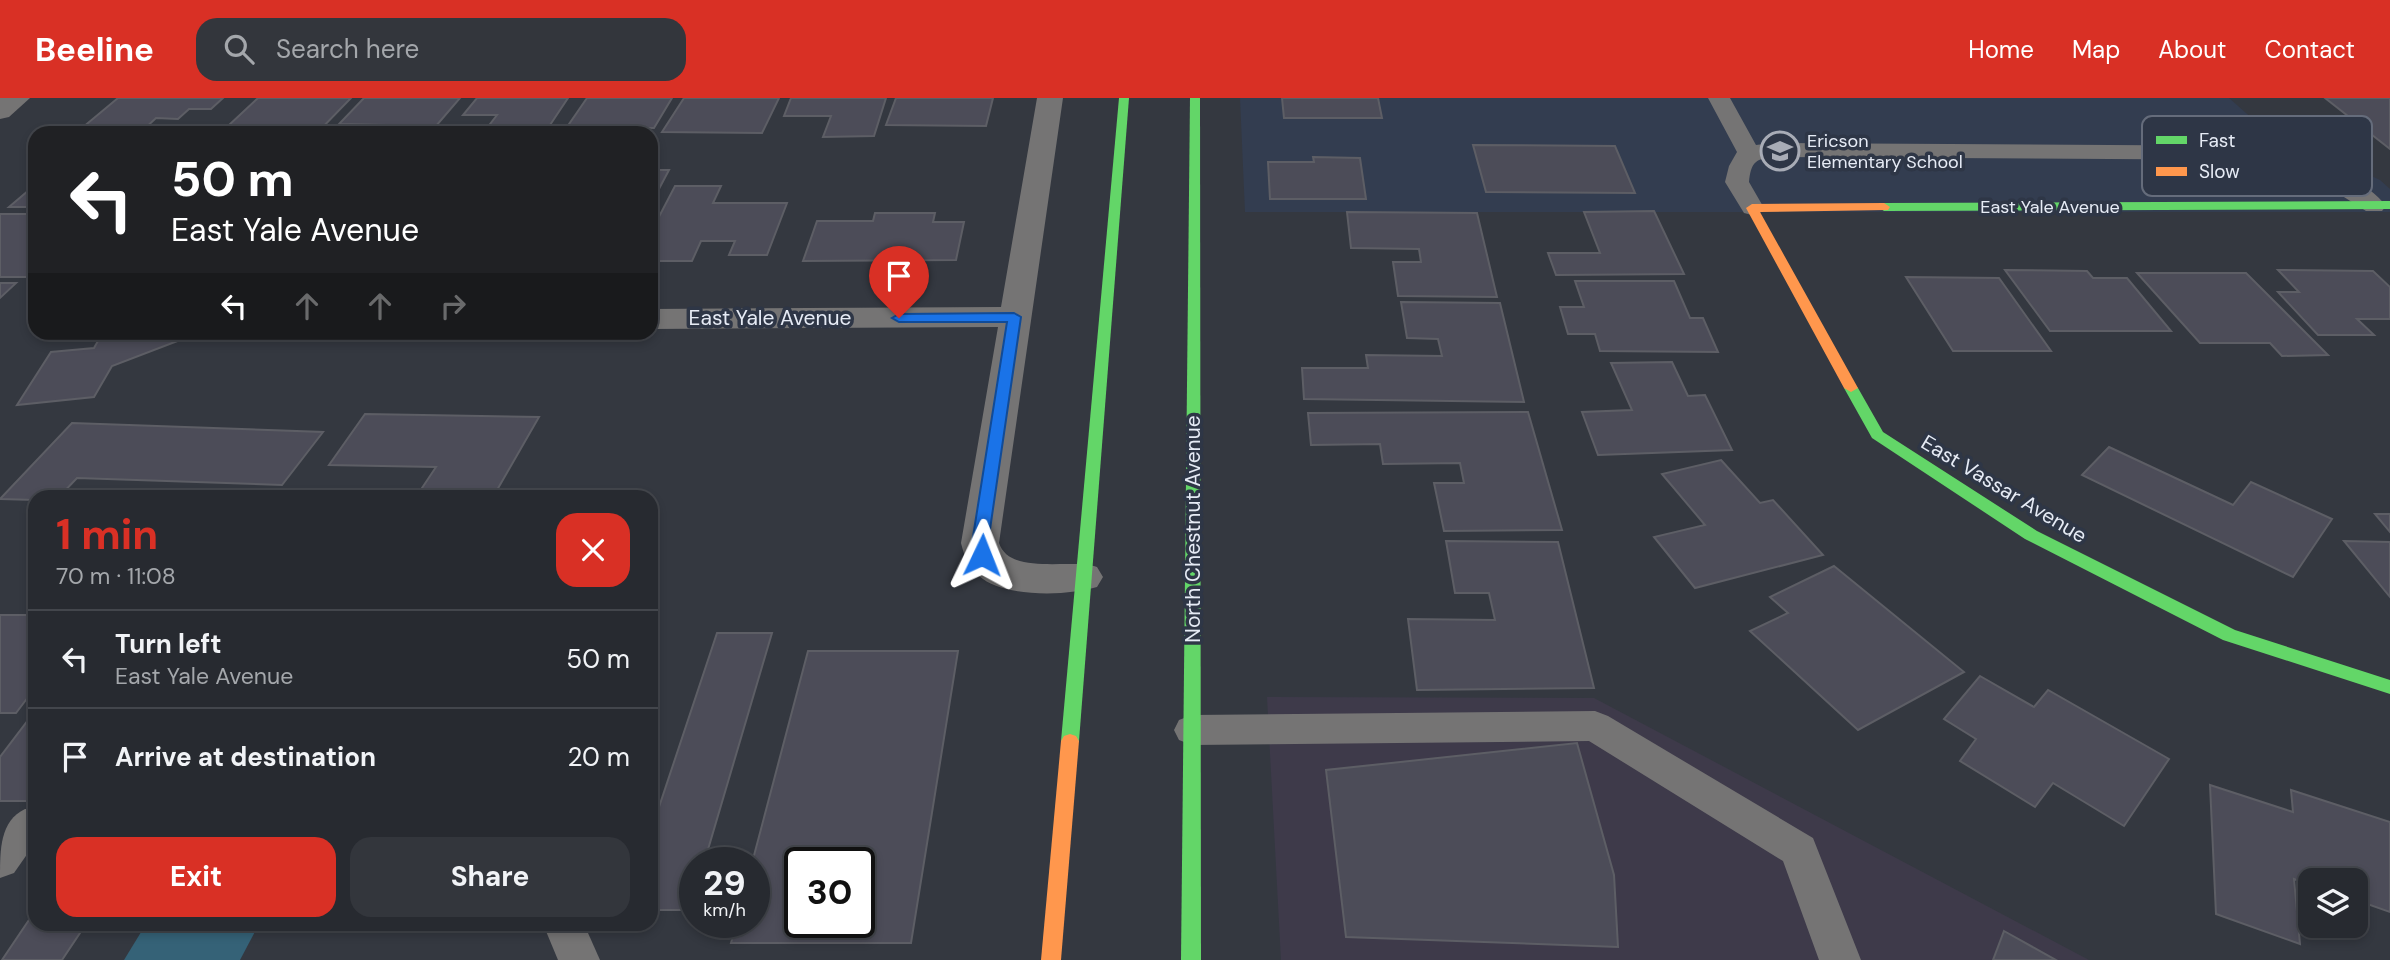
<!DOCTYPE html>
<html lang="en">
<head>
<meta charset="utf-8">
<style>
	:root { --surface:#272a30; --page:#33363c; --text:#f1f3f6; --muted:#a4a7ab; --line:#43464c; --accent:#d93025 }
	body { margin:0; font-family:"DM Sans",sans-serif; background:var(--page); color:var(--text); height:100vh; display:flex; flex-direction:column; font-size:26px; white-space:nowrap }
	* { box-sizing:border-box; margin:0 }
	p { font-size:23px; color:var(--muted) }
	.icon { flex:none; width:38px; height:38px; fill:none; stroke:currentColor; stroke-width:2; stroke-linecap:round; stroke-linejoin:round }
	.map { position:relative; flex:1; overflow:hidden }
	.details { position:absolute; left:28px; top:392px; width:630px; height:441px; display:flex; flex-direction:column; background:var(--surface); border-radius:21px; box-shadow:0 4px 10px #0003,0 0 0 2px var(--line) }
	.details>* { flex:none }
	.top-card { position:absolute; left:28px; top:28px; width:630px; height:214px; border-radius:21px; box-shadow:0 4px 10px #0003,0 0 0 2px var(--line); background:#202124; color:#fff; overflow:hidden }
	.controls { position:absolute; left:2298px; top:770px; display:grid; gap:14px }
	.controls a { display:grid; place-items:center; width:70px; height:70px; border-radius:14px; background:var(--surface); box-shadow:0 4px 10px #0003,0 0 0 2px var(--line); font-size:35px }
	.speed { position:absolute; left:679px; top:749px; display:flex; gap:14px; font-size:35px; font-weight:700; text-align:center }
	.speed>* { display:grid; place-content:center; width:91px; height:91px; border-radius:50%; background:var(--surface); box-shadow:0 4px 10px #0003,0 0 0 2px var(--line); line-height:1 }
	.speed small { font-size:18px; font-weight:400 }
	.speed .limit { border:4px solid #111; border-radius:10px; background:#fff; color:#111 }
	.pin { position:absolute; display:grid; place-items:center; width:60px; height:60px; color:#fff; margin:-72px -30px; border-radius:50% 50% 50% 0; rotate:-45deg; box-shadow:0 0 7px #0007 }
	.pin .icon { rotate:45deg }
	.me { position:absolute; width:77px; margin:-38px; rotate:2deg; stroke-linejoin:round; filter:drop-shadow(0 0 5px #0008) }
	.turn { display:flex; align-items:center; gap:24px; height:147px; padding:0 28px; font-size:32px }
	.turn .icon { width:91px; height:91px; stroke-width:2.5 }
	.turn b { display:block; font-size:49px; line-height:60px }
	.lanes { display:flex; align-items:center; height:66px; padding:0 28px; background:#0003; justify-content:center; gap:35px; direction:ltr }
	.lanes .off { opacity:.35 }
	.round { display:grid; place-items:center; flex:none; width:74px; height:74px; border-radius:21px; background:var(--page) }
	.summary { display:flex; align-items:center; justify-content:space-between; height:119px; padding:0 28px }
	h1 { font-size:42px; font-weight:700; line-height:52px; color:var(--accent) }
	.button { display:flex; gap:14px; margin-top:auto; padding:14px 28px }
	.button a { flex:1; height:80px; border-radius:21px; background:var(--accent); color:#fff; font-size:28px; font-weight:700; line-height:80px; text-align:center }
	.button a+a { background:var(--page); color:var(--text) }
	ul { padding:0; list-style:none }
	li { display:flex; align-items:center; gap:21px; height:98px; padding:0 28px; border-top:2px solid var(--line) }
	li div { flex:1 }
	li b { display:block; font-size:26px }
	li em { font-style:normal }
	header { display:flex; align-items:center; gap:42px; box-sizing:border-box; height:98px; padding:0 35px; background:var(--accent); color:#fff }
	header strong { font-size:33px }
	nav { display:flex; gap:38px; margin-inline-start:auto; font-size:24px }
	.search { width:490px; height:63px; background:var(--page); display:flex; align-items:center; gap:18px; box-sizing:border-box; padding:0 24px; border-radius:21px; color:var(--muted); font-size:26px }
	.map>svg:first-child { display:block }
	.commercial { fill:#3e3a4a }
	.built { fill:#333d50 }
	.water { fill:#356277 }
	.building { fill:#4c4c58; stroke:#5d5e65; stroke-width:2; fill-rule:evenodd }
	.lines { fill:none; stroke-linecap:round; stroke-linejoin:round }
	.lane { fill:#757474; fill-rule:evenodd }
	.street { fill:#757474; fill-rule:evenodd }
	.fast { fill:#63d668; fill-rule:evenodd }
	.slow { fill:#ff974d; fill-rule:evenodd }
	.route { fill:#1a73e8; stroke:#114b97; stroke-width:2 }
	.labels { text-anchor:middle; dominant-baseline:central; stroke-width:7; stroke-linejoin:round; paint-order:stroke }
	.far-poi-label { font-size:18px; fill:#e6ebf5; stroke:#2e3646; text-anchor:start }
	.far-street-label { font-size:18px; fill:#e6ebf5; stroke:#2e3646 }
	.street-label { font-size:21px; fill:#e6ebf5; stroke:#2e3646 }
	.key { fill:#2e3646; stroke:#656c7b; stroke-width:2 }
	.key-label { font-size:19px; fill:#e6ebf5 }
</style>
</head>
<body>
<header>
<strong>Beeline</strong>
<div class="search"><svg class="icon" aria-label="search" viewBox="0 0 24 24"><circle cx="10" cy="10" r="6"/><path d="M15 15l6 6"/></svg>Search here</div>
<nav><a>Home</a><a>Map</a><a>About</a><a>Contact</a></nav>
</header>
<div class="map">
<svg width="2390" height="862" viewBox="0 0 2390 862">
	<rect width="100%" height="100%" fill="#343840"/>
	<!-- commercial -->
	<path class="commercial" d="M1267 599 1594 600 2089 862H1281Z"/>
	<!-- built -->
	<path class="built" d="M1240 0H2229L2255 23 2380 82 2390 91V114H1245Z"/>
	<!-- water -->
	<path class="water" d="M146 826H259L240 862H124Z"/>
	<!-- building -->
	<g class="building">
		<path d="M118 0H223L211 11H189L178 21 156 20 140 35H76Z"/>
		<path d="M258 0H351L317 35H265L272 28H228Z"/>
		<path d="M364 0H460L436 28 339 26Z"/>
		<path d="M477 0H568L548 30H487L497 17H463Z"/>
		<path d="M587 0H672L654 30 567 29Z"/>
		<path d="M684 0H779L762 35 662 34Z"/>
		<path d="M791 0H886L874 38 823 39 831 18H784Z"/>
		<path d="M896 0H993L986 28 886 27Z"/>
		<path d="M1282 0H1378L1382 20H1284Z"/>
		<path d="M2325 0H2390V51Z"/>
		<path d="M1473 47 1615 48 1635 95 1486 94Z"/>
		<path d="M1313 59 1360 60 1366 101H1270L1268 64H1314Z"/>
		<path d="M651 72H669L651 106Z"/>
		<path d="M35 87V109H9Z"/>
		<path d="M675 88H721L713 105H787L767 157H729L735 143H701L692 163H651V134Z"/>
		<path d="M1654 113 1684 176 1556 177 1548 155H1600L1584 114Z"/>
		<path d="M1347 114 1477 115 1497 199 1398 198 1393 164H1421L1419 151 1351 150Z"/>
		<path d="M875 115H935L933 124H964L956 162 803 163 817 123H873Z"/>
		<rect x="0" y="116" width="35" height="63"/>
		<path d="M2005 172 2087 173 2093 180H2127L2171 233H2050Z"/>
		<path d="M2278 172 2373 173 2390 189V221H2357L2374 237H2318L2278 194H2299Z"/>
		<path d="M2137 175H2246L2328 257 2282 258 2270 245H2200Z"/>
		<path d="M1906 179 1999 180 2051 253H1953Z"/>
		<path d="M1575 183H1674L1690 220H1703L1718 254 1600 253 1595 236H1568L1560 209H1584Z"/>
		<path d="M0 185H16L0 200Z"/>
		<path d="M1401 204 1500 205 1524 304 1304 301 1302 270H1368L1366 257 1442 258 1438 241 1407 240Z"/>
		<path d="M103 234H201L112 268 94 299 17 307 51 254 94 250Z"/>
		<path d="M1672 264 1688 298 1705 297 1732 352 1598 357 1582 314 1632 312 1611 265Z"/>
		<path d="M1528 314 1562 432 1444 433 1434 385H1464L1460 365 1383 366 1380 346 1311 347 1308 315Z"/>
		<path d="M365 316 539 319 493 399H416L436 369 329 367Z"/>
		<path d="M72 325 323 334 282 387 77 380 59 399H35V402L0 401Z"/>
		<path d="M2109 349 2233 407 2251 384 2332 421 2293 479 2082 377Z"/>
		<path d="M1721 362 1760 405 1773 402 1823 457 1695 490 1654 439 1705 427 1662 376Z"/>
		<path d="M2375 416H2390V434Z"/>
		<path d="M1446 443 1558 444 1594 590 1417 592 1408 521 1495 522 1489 495H1455Z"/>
		<path d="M2344 443 2390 444V499Z"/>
		<path d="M1834 468 1964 574 1858 632 1750 533 1788 515 1770 499Z"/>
		<path d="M0 517H35V590L16 615H0Z"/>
		<path d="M717 535H772L704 765H695V795L690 812H651V733Z"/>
		<path d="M808 553H958L911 845H731L737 824H754L752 765ZM800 765H859V824H800Z"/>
		<path d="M1980 578 2034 609 2048 592 2169 661 2124 728 2053 685 2035 709 1960 663 1976 641 1944 621Z"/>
		<path d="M35 613V692L27 703H0V659Z"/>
		<path d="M1577 645 1614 777 1618 849 1346 839 1326 672Z"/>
		<path d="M2210 687 2293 714 2291 692 2390 724V814L2356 802V782H2310V787L2294 781 2300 846 2216 816Z"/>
		<path d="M35 813V826H86L62 862H2Z"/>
		<path d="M2004 833 2056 862H1993Z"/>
	</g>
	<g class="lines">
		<!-- lane -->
		<g class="lane">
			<path d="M1708 0H1730L1756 47 1772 45 2268 48C2300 54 2367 81 2386 108L2382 113H2366L2303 73 2268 62 1772 59C1754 61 1751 66 1749 84L1764 110 1760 115 1752 117 1744 115 1725 84 1729 68 1737 54Z"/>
			<path d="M1595 613 1608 618 1813 740 1861 862H1819L1783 763 1589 643 1192 647 1179 642 1174 632 1179 622 1192 617Z"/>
			<path d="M25 711H35V745L14 775 0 780C0 751 0 723 25 711Z"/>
			<path d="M543 826H584L600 862H558Z"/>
		</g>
		<!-- street -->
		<g class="street">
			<path d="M0 0H30L9 19 0 21Z"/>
			<path d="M1037 0H1063L999 445C1010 478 1069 460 1097 469L1103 479 1097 489C1068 498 1004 500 979 478 968 470 964 457 961 445L998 229 651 231V211L1001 209Z"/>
		</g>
		<!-- fast -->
		<g class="fast">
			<path d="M1119 0H1129L1079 643 1076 648 1070 650 1064 648 1061 643Z"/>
			<path d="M1190 0H1200L1201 862H1181Z"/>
			<path d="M2390 103V111L1884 113 1878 109 1884 105Z"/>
			<path d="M1851 286 1858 290 1883 334 2037 433 2235 532 2390 582V596L2223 542 2025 441 1872 340 1844 290Z"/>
		</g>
		<!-- slow -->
		<g class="slow">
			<path d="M1884 105 1890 109 1888 112 1760 114 1858 290 1851 294 1844 290 1746 110 1752 106Z"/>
			<path d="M1070 636 1076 638 1079 643 1061 862H1041L1061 643 1064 638Z"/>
		</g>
	</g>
	<!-- route -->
	<path class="route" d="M1014 215 1021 219 988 445 990 457 982 463 973 457 972 445 1007 224H899L892 220 899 216Z"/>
	<!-- icons -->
	<defs>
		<symbol id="school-ring" viewBox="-11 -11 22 22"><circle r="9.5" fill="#2e3646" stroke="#a8acb6" stroke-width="1.5"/><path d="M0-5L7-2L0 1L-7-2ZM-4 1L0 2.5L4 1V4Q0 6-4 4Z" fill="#a8acb6"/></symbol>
	</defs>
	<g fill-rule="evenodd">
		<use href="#school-ring" x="1758" y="31" width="44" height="44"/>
	</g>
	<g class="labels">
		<!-- far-poi labels -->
		<g class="far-poi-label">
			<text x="1807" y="43">Ericson<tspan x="1807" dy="21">Elementary School</tspan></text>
		</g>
		<!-- far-street labels -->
		<g class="far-street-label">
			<text x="2050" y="109">East Yale Avenue</text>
		</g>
		<!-- street labels -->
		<g class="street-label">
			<text x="770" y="220">East Yale Avenue</text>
			<text transform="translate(2004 391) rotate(31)">East Vassar Avenue</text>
			<text transform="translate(1193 431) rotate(-90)">North Chestnut Avenue</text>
		</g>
	</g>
	<!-- legend -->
	<rect x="2142" y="18" width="230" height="80" rx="10" class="key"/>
	<rect x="2156" y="38" width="31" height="8" fill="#63d668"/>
	<rect x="2156" y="69" width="31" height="9" fill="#ff974d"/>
	<g class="key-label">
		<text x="2199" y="49">Fast</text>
		<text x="2199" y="80">Slow</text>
	</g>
</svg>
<div class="controls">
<a><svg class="icon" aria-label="layers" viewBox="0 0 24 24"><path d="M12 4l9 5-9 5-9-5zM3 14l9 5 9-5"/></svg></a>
</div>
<div class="speed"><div>29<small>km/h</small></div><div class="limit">30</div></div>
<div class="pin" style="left:899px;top:220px;background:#d93025"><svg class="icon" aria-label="arrive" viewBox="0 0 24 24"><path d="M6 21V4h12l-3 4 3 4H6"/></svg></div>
<svg class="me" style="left:982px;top:457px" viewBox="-20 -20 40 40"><path d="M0-17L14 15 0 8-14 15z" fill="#1a73e8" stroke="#fff" stroke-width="4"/></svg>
<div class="top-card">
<div class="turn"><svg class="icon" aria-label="left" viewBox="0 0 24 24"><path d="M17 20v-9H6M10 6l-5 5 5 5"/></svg><div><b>50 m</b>East Yale Avenue</div></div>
<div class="lanes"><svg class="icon" aria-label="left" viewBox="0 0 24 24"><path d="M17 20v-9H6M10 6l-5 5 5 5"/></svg><svg class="icon off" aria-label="ahead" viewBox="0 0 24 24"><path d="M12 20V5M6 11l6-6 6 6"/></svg><svg class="icon off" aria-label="ahead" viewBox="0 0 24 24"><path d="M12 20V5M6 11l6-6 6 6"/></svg><svg class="icon off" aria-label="right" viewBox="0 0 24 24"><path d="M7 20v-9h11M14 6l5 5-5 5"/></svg></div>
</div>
<section class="details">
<div class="summary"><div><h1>1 min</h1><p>70 m · 11:08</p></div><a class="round" style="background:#d93025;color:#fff"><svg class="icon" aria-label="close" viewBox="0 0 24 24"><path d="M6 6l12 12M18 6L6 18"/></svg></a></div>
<ul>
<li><svg class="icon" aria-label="left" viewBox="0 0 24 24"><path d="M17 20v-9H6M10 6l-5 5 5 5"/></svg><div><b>Turn left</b><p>East Yale Avenue</p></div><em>50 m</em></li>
<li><svg class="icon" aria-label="arrive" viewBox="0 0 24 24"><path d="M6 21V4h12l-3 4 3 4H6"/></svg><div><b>Arrive at destination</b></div><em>20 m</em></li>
</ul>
<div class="button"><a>Exit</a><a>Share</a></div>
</section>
</div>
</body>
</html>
